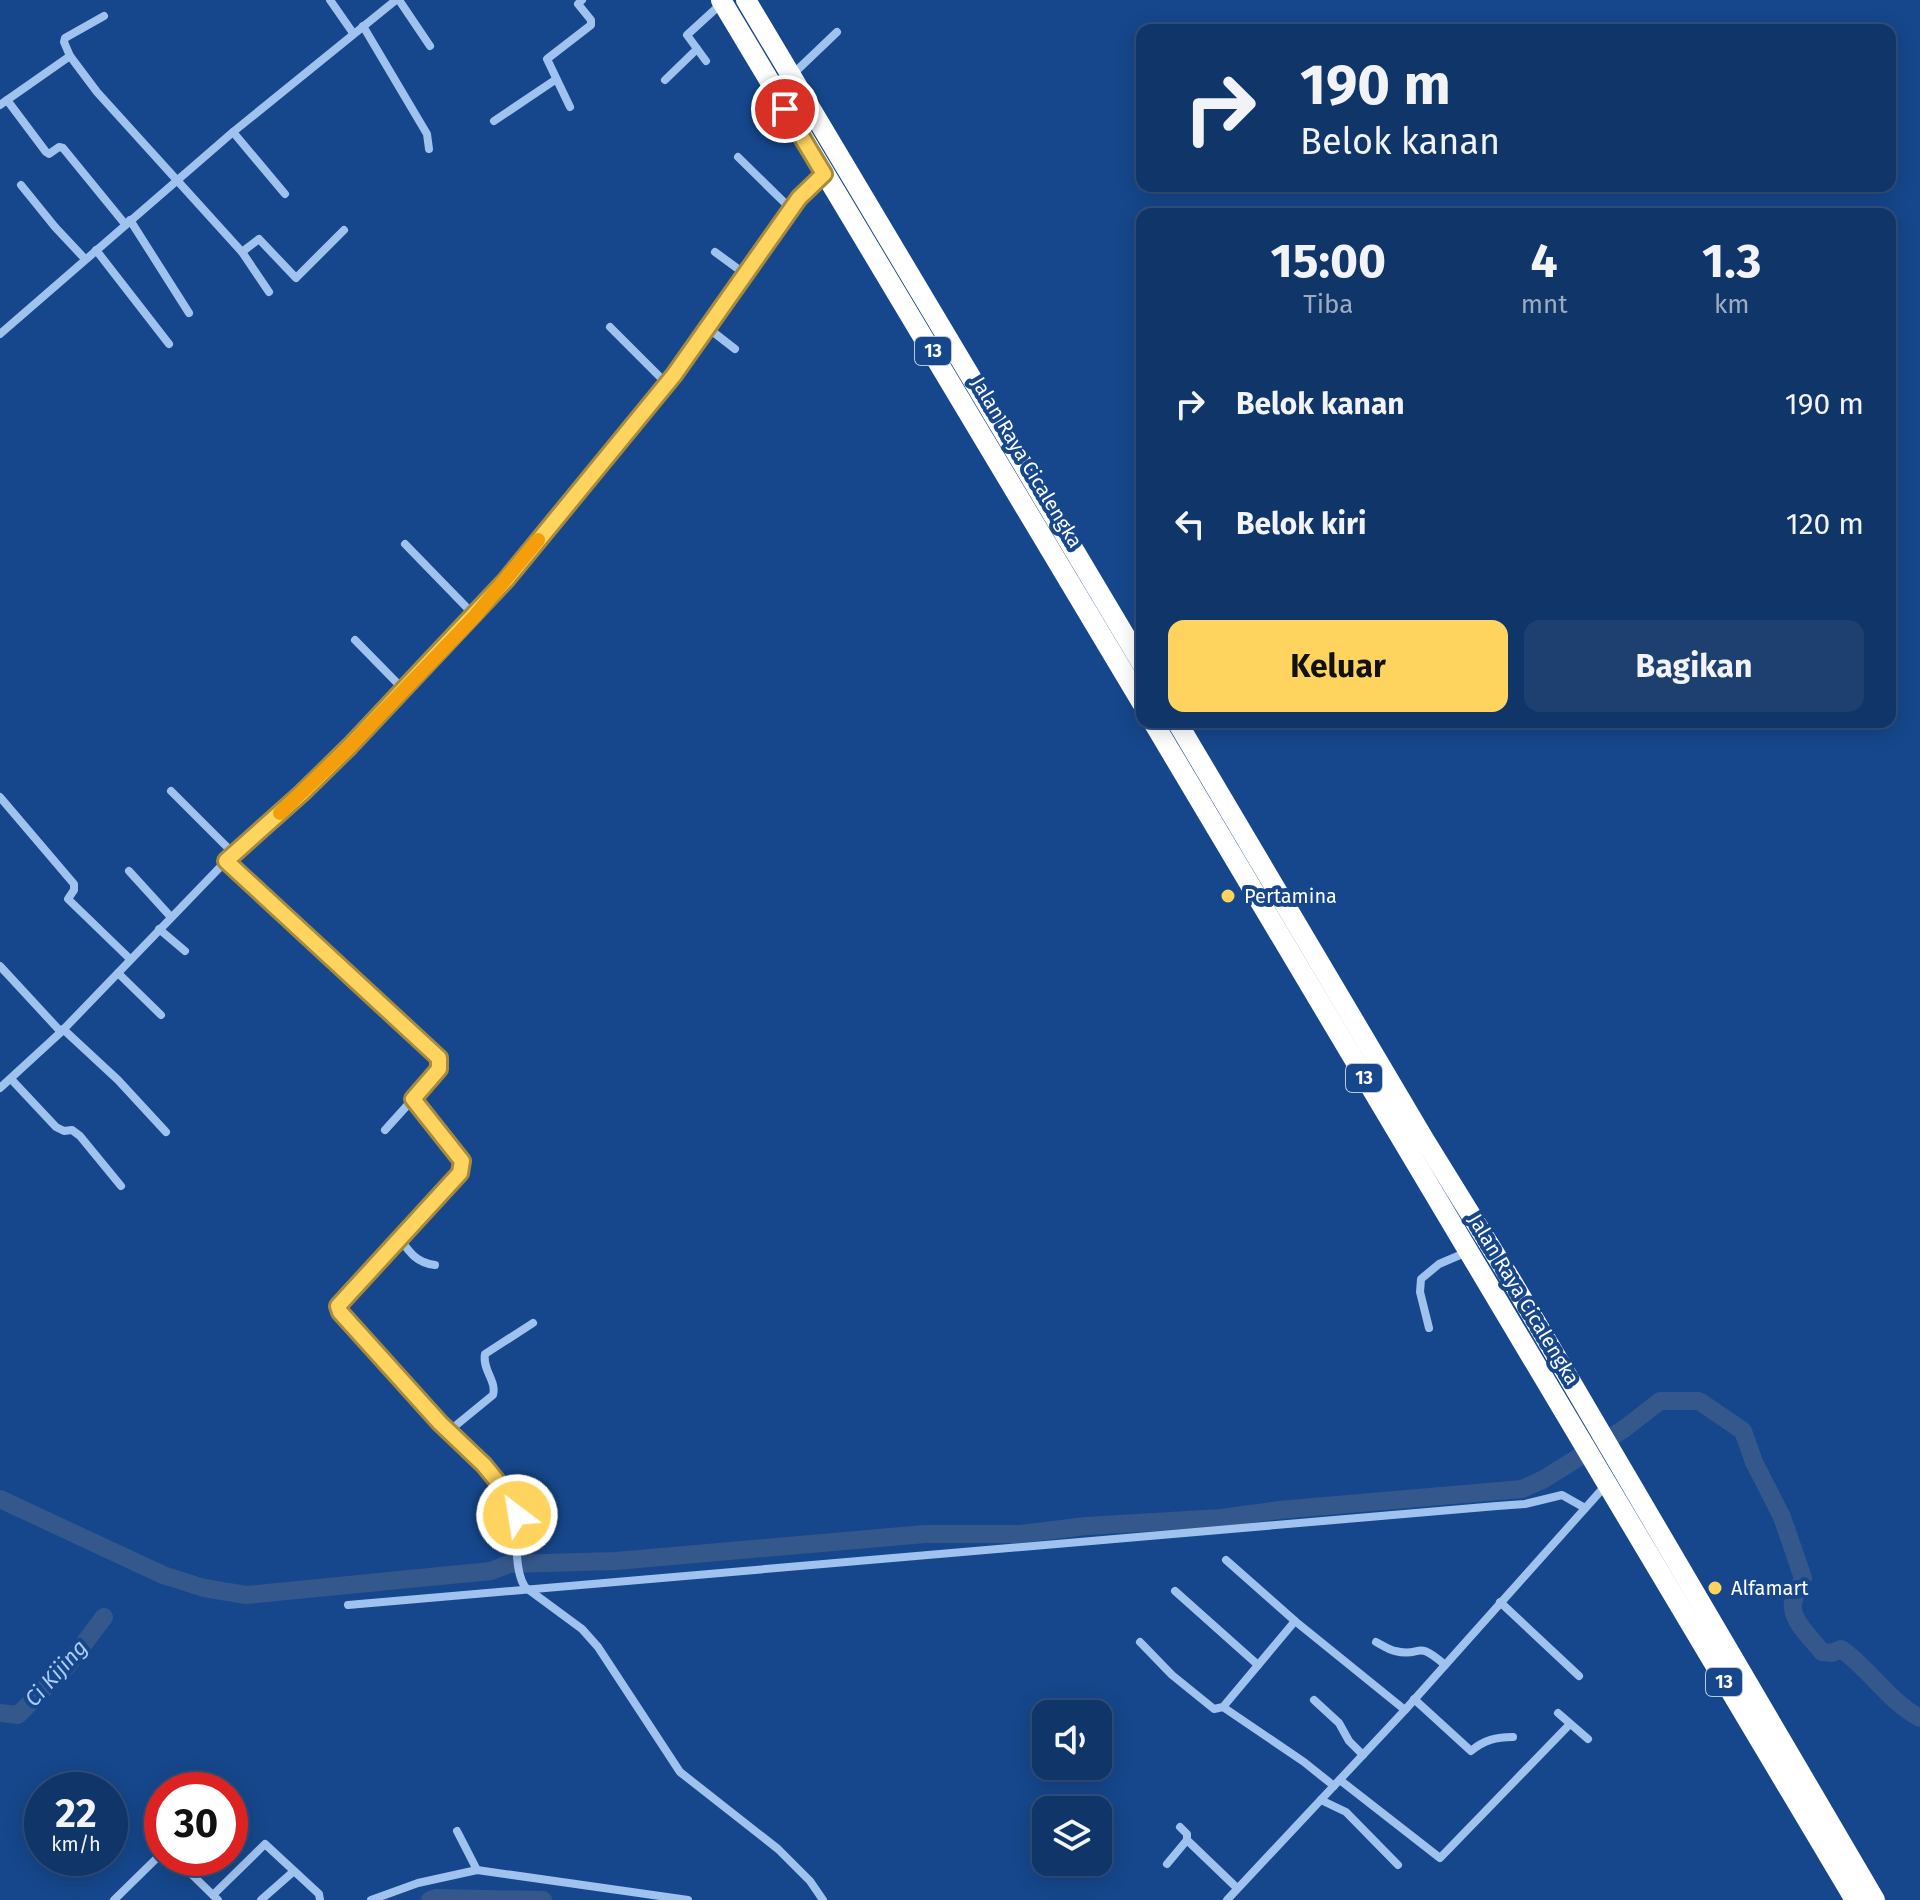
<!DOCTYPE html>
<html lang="id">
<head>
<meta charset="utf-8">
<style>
	:root { --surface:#103569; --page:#1e4071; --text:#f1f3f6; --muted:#9cabc0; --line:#30507d; --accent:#ffd45e }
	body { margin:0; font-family:"Fira Sans",sans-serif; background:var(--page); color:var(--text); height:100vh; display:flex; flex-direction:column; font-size:30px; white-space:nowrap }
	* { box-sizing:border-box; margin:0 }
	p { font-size:26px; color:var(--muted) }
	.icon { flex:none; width:44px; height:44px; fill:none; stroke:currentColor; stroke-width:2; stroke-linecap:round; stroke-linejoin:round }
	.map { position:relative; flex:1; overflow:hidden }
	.sheet { position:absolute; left:1136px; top:208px; width:760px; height:520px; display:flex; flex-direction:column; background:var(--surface); border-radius:16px; box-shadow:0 4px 20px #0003,0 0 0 2px var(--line) }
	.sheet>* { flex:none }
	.banner { position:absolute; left:1136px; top:24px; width:760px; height:168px; border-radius:16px; box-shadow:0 4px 20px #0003,0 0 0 2px var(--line); background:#103569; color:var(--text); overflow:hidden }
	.controls { position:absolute; left:1032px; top:1700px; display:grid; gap:16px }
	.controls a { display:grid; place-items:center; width:80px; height:80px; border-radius:16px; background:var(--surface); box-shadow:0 4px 20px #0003,0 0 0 2px var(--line); font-size:40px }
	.speed { position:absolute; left:24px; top:1772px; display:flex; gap:16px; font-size:40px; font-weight:700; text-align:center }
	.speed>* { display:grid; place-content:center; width:104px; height:104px; border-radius:50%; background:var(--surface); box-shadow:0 4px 20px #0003,0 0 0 2px var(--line); line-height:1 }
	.speed small { font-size:20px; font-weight:400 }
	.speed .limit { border:12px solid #d22; background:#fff; color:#111 }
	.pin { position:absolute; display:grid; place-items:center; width:68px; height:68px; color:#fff; margin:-34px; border:4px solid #fff; border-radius:50%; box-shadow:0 2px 8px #0007 }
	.me { position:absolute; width:88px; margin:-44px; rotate:329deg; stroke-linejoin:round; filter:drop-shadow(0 0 6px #0008) }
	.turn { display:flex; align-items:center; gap:28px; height:168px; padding:0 32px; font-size:36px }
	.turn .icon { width:104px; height:104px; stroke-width:2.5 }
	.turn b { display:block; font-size:56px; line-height:68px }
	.eta { display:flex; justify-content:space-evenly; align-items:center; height:136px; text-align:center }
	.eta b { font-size:48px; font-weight:700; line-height:56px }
	.action { display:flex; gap:16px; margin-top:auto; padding:16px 32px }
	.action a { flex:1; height:92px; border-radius:16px; background:var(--accent); color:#111; font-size:32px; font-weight:700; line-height:92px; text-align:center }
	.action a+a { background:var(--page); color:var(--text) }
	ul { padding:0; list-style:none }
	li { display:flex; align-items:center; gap:24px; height:120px; padding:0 32px }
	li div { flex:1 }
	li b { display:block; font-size:30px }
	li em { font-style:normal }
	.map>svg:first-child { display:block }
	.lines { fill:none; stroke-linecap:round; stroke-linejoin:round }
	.river { stroke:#34588b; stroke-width:18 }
	.street { stroke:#a0c2ef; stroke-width:8 }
	.highway { stroke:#fff; stroke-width:20 }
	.route-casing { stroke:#a68a3d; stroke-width:20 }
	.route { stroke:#ffd45e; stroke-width:14 }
	.slow { stroke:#f59e0b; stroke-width:14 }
	.poi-dot { fill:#ffd45e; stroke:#16478c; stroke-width:3 }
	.labels { text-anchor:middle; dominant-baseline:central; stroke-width:8; stroke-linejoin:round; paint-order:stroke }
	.shield { fill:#16478c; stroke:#b9c8dc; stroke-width:2 }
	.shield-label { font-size:18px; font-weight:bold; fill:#fff }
	.street-label { font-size:20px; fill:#fff; stroke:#16478c }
	.poi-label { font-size:20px; fill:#fff; stroke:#16478c; text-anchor:start }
	.water-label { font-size:22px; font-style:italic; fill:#acccf6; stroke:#16478c }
</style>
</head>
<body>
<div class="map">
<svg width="1920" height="1900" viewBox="0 0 1920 1900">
	<rect width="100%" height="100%" fill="#16478c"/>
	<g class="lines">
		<!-- river -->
		<g class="river">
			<path d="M0 1499 163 1575 204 1588 246 1595 491 1571 509 1564 616 1561 925 1534H1021L1086 1526 1221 1518 1279 1510 1522 1489 1544 1479 1624 1429 1660 1401H1699L1743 1431 1754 1462 1782 1517 1803 1578C1800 1586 1795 1595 1793 1603 1790 1620 1813 1640 1822 1652L1832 1653 1841 1649C1870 1669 1888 1701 1920 1718"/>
			<path d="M0 1713 18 1715 67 1666 104 1617"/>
			<path d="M430 1900 436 1898 543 1900"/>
		</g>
		<!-- street -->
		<g class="street">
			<path d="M330 0 353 33"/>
			<path d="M399 0 430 46"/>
			<path d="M104 16 65 38 64 42 70 56 97 92 242 252 269 292"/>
			<path d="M363 26 427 134 429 149"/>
			<path d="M706 61 687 35 722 3"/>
			<path d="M792 75 837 32"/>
			<path d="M665 80 697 49"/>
			<path d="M7 100 46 152 49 154 59 147 63 148 125 224"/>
			<path d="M0 105 70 56"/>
			<path d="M570 107 547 59 591 25V20L578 4 582 0"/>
			<path d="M494 121 555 80"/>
			<path d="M233 132 285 194"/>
			<path d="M738 157 791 209"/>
			<path d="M21 185 55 227 85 259"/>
			<path d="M130 220 189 313"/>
			<path d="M96 250 169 344"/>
			<path d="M242 252 259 239 296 278 344 230"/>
			<path d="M715 252 745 274"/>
			<path d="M610 327 667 384"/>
			<path d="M708 328 735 349"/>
			<path d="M0 334 233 132 396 0"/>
			<path d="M405 544 475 616"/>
			<path d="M355 640 404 690"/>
			<path d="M171 791 234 854"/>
			<path d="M0 797 74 884V890L68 899 130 959"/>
			<path d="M226 861 439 1058V1069L413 1099 462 1161 460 1173 360 1283 340 1301V1312L440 1423 484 1465 518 1507C517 1528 513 1569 525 1587L582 1629 598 1647 680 1772 778 1849 810 1881 823 1900"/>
			<path d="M129 871 170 916"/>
			<path d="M159 929 185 951"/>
			<path d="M0 966 61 1032"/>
			<path d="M118 973 161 1015"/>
			<path d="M63 1029 118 1080 166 1132"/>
			<path d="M11 1079 56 1127 64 1131 72 1130 80 1136 121 1186"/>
			<path d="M0 1088 61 1032 226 861 302 793 350 746 475 616 674 375 791 209 823 175"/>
			<path d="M385 1130 413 1099"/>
			<path d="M400 1239C410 1253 417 1263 435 1265"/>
			<path d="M1429 1328 1420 1292 1421 1279 1439 1264 1467 1252"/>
			<path d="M449 1431 493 1395C497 1381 482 1370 485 1354L533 1323"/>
			<path d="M1226 1560 1295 1621 1405 1710"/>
			<path d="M1175 1591 1258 1665"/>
			<path d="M1500 1602 1579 1676"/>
			<path d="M348 1605 1497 1506 1525 1504 1562 1495 1585 1508"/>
			<path d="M1140 1642 1172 1675 1214 1709 1223 1707 1295 1621"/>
			<path d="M1376 1642C1382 1645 1389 1650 1395 1651 1423 1658 1414 1638 1445 1665"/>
			<path d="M1414 1699 1471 1751C1484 1740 1496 1737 1513 1737"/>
			<path d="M1314 1700 1339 1723 1349 1741 1363 1755"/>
			<path d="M1223 1707 1304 1762 1334 1786"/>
			<path d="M1558 1713 1588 1739"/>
			<path d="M1340 1780 1440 1858 1570 1724"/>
			<path d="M1321 1800 1346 1812 1398 1865"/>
			<path d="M1180 1827 1187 1834V1840L1237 1888"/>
			<path d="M457 1831 477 1870"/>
			<path d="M175 1858 218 1900"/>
			<path d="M1167 1864 1187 1840"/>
			<path d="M213 1895 265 1844 319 1894 320 1900"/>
			<path d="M114 1900 162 1853"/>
			<path d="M261 1900 294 1871"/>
			<path d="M371 1900 418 1883 477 1870 688 1900"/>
			<path d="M1227 1900 1405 1710 1606 1485"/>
		</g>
		<!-- highway -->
		<g class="highway">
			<path d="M721 0 1142 703"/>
			<path d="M746 0 1142 664"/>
			<path d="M1153 722 1855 1900"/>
			<path d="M1177 722 1424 1139 1513 1283 1875 1900"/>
		</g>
	</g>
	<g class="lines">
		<defs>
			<path id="route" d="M517 1515 518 1507 484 1465 440 1423 340 1312 338 1306 460 1173 462 1161 413 1099 439 1069V1058L226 861 302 793 350 746 506 580 674 375 799 198 824 174 785 109"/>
		</defs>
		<!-- route casing -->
		<use href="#route" class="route-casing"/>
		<!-- route -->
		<use href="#route" class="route"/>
		<!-- slow -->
		<path class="slow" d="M280 813 350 746 475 616 538 540"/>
	</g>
	<!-- markers -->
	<g class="poi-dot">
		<circle cx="1228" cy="896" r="8"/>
		<circle cx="1715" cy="1588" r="8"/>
	</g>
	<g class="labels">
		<!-- shield labels -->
		<g class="shield">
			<rect x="915" y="337" width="36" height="28" rx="6"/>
			<rect x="1346" y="1064" width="36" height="28" rx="6"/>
			<rect x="1706" y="1668" width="36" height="28" rx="6"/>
		</g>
		<g class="shield-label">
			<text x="933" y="351">13</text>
			<text x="1364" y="1078">13</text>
			<text x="1724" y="1682">13</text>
		</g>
		<!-- street labels -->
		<g class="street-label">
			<text transform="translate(1027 462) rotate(59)">Jalan Raya Cicalengka</text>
			<text transform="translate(1524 1299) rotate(59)">Jalan Raya Cicalengka</text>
		</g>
		<!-- poi labels -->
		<g class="poi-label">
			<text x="1244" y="896">Pertamina</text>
			<text x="1731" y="1588">Alfamart</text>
		</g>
		<!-- water labels -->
		<g class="water-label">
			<text transform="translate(56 1673) rotate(-48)">Ci Kijing</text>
		</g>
	</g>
</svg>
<div class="controls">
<a><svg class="icon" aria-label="sound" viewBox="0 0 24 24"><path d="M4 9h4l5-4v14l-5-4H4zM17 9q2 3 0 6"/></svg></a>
<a><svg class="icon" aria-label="layers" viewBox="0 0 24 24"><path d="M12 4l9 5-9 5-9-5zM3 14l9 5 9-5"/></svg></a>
</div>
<div class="speed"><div>22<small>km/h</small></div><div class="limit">30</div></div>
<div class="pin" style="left:785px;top:109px;background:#d93025"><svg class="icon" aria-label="arrive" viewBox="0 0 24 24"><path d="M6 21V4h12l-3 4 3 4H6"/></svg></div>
<svg class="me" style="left:517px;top:1515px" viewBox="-20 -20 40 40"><circle r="17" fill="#ffd45e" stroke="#fff" stroke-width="3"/><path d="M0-11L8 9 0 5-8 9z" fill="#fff"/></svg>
<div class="banner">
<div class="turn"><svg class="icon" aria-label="right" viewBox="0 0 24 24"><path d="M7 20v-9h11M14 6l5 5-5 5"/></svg><div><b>190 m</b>Belok kanan</div></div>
</div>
<section class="sheet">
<div class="eta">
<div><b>15:00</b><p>Tiba</p></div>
<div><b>4</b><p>mnt</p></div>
<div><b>1.3</b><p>km</p></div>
</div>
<ul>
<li><svg class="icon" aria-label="right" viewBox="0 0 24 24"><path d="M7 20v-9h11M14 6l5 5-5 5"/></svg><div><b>Belok kanan</b></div><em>190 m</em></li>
<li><svg class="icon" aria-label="left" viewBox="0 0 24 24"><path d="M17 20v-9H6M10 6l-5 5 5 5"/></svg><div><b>Belok kiri</b></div><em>120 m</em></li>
</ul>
<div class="action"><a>Keluar</a><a>Bagikan</a></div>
</section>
</div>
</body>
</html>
